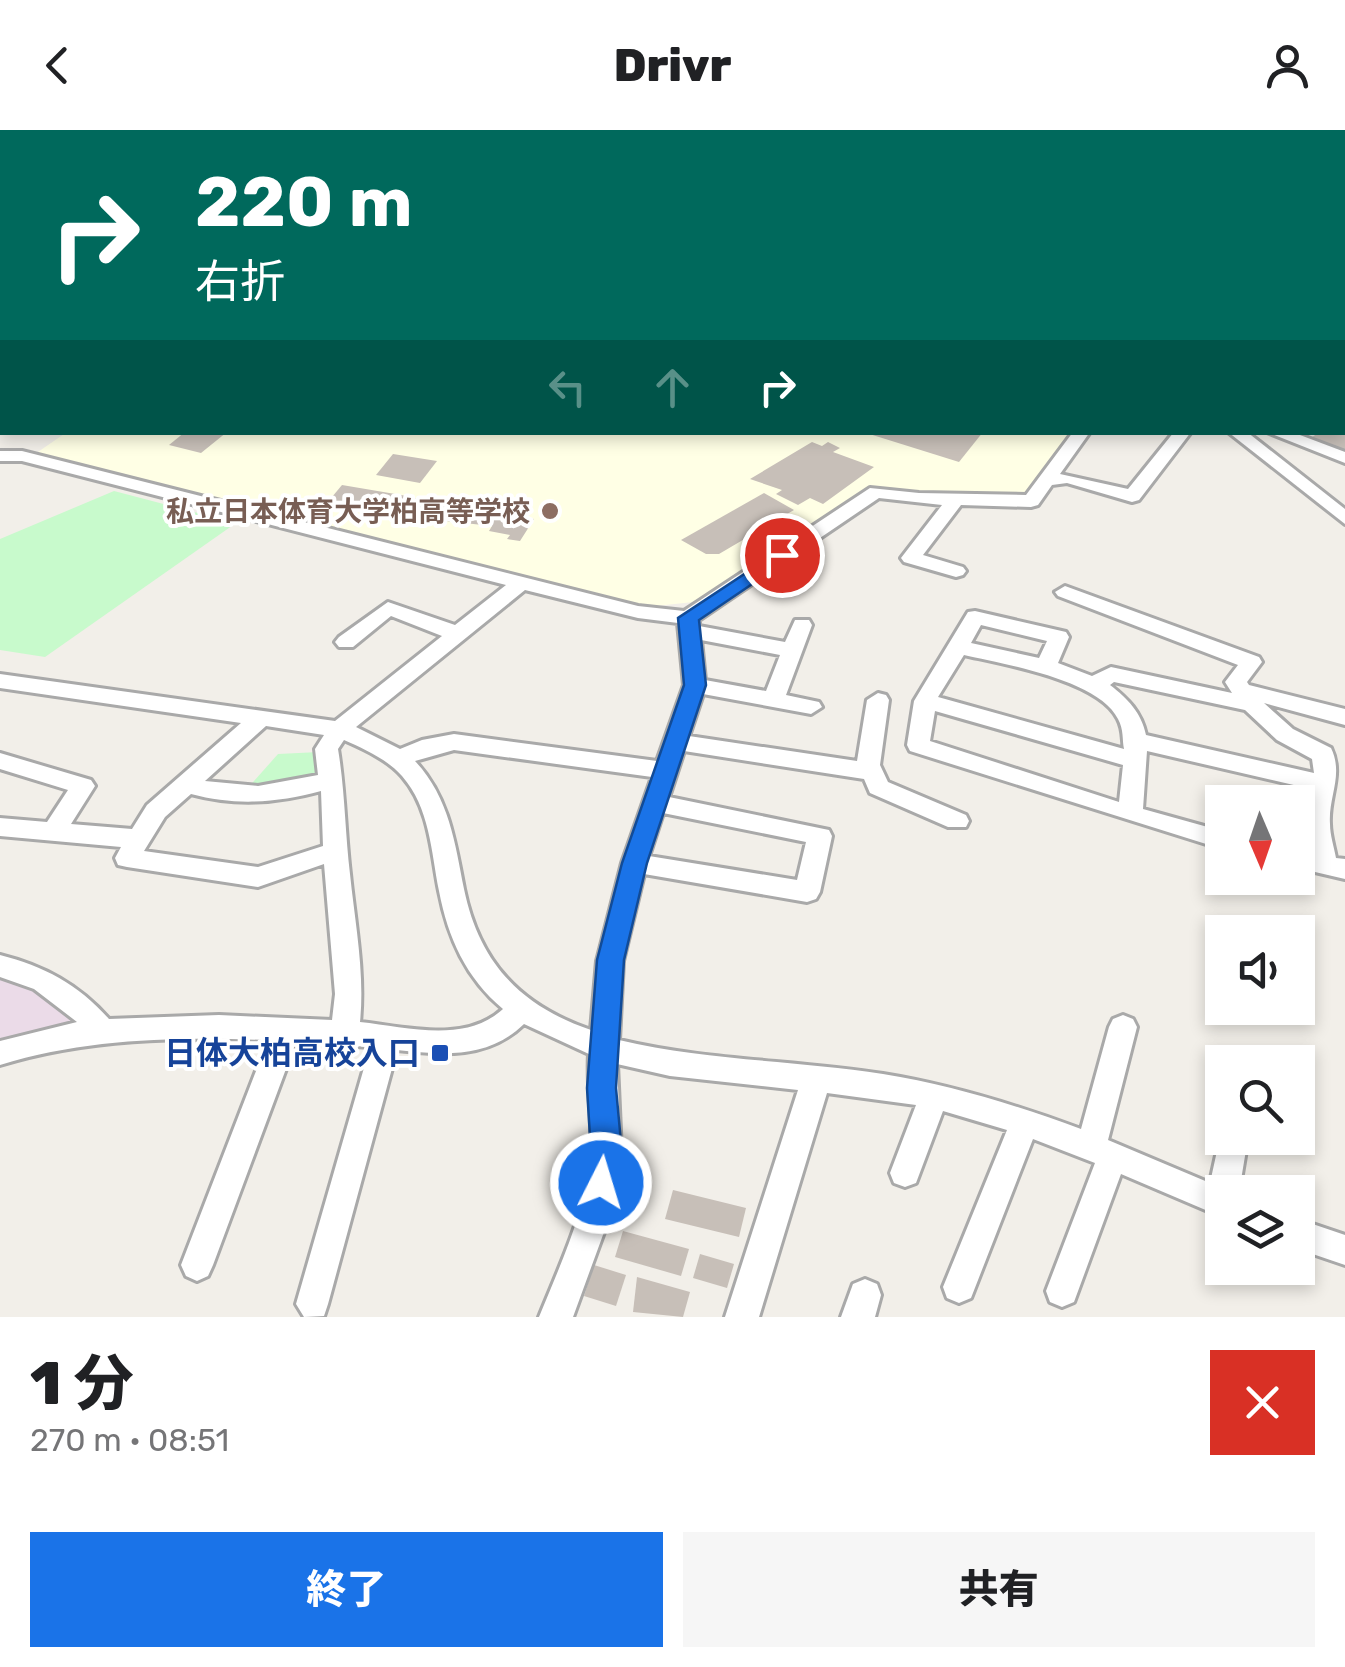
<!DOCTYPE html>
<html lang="ja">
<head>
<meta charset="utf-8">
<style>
	:root { --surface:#fff; --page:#f6f6f6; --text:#202124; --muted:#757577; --accent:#1a73e8 }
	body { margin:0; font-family:Rubik,"Noto Sans JP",sans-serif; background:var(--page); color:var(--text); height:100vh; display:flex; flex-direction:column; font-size:38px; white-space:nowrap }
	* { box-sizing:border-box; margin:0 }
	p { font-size:32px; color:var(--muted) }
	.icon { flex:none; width:55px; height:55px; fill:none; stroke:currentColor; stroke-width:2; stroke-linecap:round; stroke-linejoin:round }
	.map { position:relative; height:1187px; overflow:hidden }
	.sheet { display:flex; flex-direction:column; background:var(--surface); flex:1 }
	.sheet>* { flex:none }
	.guide { position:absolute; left:0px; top:0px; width:1345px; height:305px; box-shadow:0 5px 15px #0003; background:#00695c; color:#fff; overflow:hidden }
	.needle { width:65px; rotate:178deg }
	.fabs { position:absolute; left:1205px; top:655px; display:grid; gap:20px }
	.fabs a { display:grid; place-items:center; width:110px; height:110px; border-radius:0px; background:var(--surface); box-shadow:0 5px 15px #0003; font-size:50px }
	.pin { position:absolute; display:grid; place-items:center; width:85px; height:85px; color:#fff; margin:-42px; border:5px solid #fff; border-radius:50%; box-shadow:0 2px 10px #0007 }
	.me { position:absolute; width:110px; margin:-55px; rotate:5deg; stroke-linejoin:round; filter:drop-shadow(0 0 8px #0008) }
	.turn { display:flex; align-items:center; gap:35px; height:210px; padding:0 30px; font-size:45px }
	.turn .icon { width:130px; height:130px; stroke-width:2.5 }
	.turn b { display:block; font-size:70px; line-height:85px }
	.lanes { display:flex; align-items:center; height:95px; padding:0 30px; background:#0003; justify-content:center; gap:50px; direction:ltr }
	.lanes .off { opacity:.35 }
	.round { display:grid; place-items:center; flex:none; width:105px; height:105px; border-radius:0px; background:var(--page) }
	.headline { display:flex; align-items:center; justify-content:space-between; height:170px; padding:0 30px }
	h1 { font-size:60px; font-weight:800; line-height:75px }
	.primary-button { display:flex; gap:20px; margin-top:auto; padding:20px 30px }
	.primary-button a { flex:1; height:115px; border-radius:0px; background:var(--accent); color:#fff; font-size:40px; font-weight:800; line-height:115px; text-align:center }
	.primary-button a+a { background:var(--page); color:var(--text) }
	header { display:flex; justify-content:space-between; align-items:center; height:130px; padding:0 30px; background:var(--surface); font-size:45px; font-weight:800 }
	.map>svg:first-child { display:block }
	.industrial { fill:#ebdbe8 }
	.education { fill:#ffffe5 }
	.park { fill:#c8facc }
	.building { fill:#c7bfb8 }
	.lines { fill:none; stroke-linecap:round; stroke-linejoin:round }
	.minor-casing { stroke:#a9a9a9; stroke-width:6 }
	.highway-casing { stroke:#dc2a67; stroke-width:5 }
	.minor { fill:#fff; fill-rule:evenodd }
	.highway { fill:#e892a2; fill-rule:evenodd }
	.route { fill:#1a73e8; stroke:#114b97; stroke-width:2.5 }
	.education-dot { fill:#8d6e63; stroke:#fff; stroke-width:4 }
	.transit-dot { fill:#1a4fb4; stroke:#fff; stroke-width:4 }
	.labels { text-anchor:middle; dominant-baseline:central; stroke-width:8; stroke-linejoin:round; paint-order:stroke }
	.education-label { font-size:28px; font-weight:bold; fill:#785e54; stroke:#fff; text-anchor:end }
	.near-transit-label { font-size:32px; font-weight:bold; fill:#164399; stroke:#fff; text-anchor:end }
</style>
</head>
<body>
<header><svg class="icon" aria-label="back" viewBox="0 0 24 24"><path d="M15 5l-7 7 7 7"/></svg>Drivr<svg class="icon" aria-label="person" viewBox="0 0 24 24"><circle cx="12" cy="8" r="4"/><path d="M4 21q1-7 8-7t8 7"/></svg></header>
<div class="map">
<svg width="1345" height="1187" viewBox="0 0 1345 1187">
	<rect width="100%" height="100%" fill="#f2efe9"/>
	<!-- industrial -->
	<path class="industrial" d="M0 843 21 848 83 888 79 897 0 916Z"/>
	<!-- education -->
	<path class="education" d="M67 302 1076 303 1026 367 991 369 875 359 703 471 637 478 35 324Z"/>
	<!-- park -->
	<g class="park">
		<path d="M114 361 236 393 45 527 0 520V409Z"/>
		<path d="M319 622 321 642 266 658 247 659 278 624Z"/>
	</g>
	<!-- building -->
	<g class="building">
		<path d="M185 302H227L201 323 169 315Z"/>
		<path d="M863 302H983L959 332Z"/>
		<path d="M1320 302H1345V323L1312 307Z"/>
		<path d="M812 312 822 316 828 312 840 318 833 322 874 337 823 374 810 368 798 375 776 364 782 360 750 349Z"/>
		<path d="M393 324 437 331 420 353 376 345Z"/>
		<path d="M342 355 407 366 393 384 327 373Z"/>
		<path d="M764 363 794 380 719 424H706L681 410Z"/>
		<path d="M416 368 478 378 534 389 520 411 507 409 510 405 489 401 492 396 408 387 411 383 405 382Z"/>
		<path d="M673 1060 746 1078 739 1107 665 1089Z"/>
		<path d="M623 1101 689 1119 681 1146 615 1127Z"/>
		<path d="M700 1124 734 1134 727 1158 693 1148Z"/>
		<path d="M594 1135 626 1145 616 1176 584 1166Z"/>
		<path d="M637 1147 690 1162 683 1187 633 1182Z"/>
	</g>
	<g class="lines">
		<defs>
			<g id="minor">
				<path d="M168 0H180L181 2H169Z"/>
				<path d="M464 0H478L479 2H466Z"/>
				<path d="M728 0H748L749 2H730Z"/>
				<path d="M976 0H997L998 2H978Z"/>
				<path d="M1075 0H1102L1103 2H1077Z"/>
				<rect x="1148" y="0" width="12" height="2"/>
				<rect x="1195" y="0" width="12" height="2"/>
				<path d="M1272 0H1285L1286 2H1274Z"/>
				<path d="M0 27 2 28V36L0 35Z"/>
				<rect x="1342" y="37" width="3" height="8"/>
				<path d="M1342 75 1345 76 1343 83H1342Z"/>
				<rect x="0" y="118" width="2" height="8"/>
				<path d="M1342 169H1345L1342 178Z"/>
				<rect x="1342" y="190" width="3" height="10"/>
				<path d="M1073 302H1090L1060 344 1128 359 1174 302H1191L1139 370 1132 372 1067 353 1052 355 1038 375 1031 377 961 375 923 425 963 437 966 441 963 445 956 447 904 432 901 428 942 375 879 368 699 490V496L785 512 795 490H809L812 495 786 565 819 572 822 577 811 584 703 564 689 606 857 631 867 570 878 563 886 565 889 570 880 635 888 652 966 685 969 691 966 697H948L870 663 864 649 684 621 669 667 829 700 832 706 820 762 816 769 807 772 644 744 623 831 619 910C706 931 795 930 883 944 951 955 1016 975 1081 999L1109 897 1113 889 1123 885 1133 889 1137 897 1108 1010 1210 1053 1222 998V1008H1248L1239 1062H1222V1087L1121 1044 1074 1172 1062 1177 1050 1172 1046 1161 1095 1033 1033 1009 971 1168 959 1173 947 1168 943 1157 1007 1000 943 981 916 1053 905 1057 894 1053 890 1043 916 975 827 963 759 1187H725L798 960 670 946 617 934 621 1023 611 1083 573 1187H539C560 1135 586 1081 591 1025 593 991 587 957 589 924L524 894C488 929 444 925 397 920L328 1174 324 1186 304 1187 296 1174 370 917 296 912 213 1135 208 1146 197 1151 186 1146 181 1135 268 910C177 907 88 908 0 935V911L77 892 34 859 0 847V825C44 836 79 855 109 889L219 885 332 890 335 864 324 734 258 757 127 737 118 735 115 728 121 717 0 706V688L47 692 68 660 0 639V623L91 650 95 656 71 694 132 699 147 675 241 593 0 558V544L335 591 442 506 391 486 353 517H339L335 512 339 507 388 472 455 495 506 455 22 331H0V321H22L638 476 684 481 870 358 919 363 1026 365ZM525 460 638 488 678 493 684 555 657 631 454 604 422 610 400 619 356 597ZM701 510 780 525 766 561 705 550ZM266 596 324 605 315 619 318 645 258 656 205 651ZM344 610C364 619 387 629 402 646 430 678 431 721 439 761 448 808 466 848 503 879 465 914 407 897 360 892 365 843 355 793 350 744 345 702 345 661 338 619ZM454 620 652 647 622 733 597 831 591 900C520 876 479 832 464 759 455 713 449 667 415 631ZM321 661 323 716 258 737 144 721 165 687 191 664C236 676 276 673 321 661ZM663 683 806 712 797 750 649 726Z"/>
				<path d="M1228 302H1247L1345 379V394Z"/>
				<path d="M1267 302H1292L1345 322V333Z"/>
				<path d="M1065 456 1259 527 1262 532 1247 552 1249 555 1345 579V595L1264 573 1293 599 1331 618C1344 645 1328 667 1330 694 1330 705 1334 717 1336 728L1345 729V749L1298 738V720L1310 722 1305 691 1311 659 1147 621 1143 679 1222 701V719L910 621 907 615 914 571 968 482 975 481 1066 502 1069 507 1058 533 1092 546 1111 537 1232 563 1225 552 1238 535 1058 466 1055 462ZM981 495 1047 511 1039 528 971 513ZM964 525C1004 534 1099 550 1118 589 1124 600 1122 609 1124 619L938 567ZM1114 552 1245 580 1277 610 1312 629 1314 643 1146 605C1141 582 1128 569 1110 555ZM935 581 1123 635 1119 672 930 611Z"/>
				<path d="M1298 1089 1345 1105V1135L1298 1119Z"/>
				<path d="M865 1149 877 1154 881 1165 875 1187H841L853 1154Z"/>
			</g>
			<g id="highway">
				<path d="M767 0H791L792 2H768Z"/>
				<path d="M1342 234H1345V251L1342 250Z"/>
			</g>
		</defs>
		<!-- minor casing -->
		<use href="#minor" class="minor-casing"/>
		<!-- highway casing -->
		<use href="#highway" class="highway-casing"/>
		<!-- minor -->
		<use href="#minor" class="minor"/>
		<!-- highway -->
		<use href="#highway" class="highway"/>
	</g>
	<!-- route -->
	<path class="route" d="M782 419 789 421V429L699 490 706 555 647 733 624 830 616 958 622 1023 612 1063 601 1068 590 1063 585 1053 591 1023 587 958 597 830 622 733 684 555 678 488Z"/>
	<!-- markers -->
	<circle class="education-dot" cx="550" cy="381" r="10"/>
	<rect class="transit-dot" x="430" y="913" width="20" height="20" rx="5"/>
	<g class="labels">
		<!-- education labels -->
		<g class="education-label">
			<text x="530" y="381">私立日本体育大学柏高等学校</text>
		</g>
		<!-- near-transit labels -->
		<g class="near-transit-label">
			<text x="420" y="923">日体大柏高校入口</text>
		</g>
	</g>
</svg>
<div class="fabs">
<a><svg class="needle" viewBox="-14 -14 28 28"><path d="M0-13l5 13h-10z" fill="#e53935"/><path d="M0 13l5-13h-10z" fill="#757577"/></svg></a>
<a><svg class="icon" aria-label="sound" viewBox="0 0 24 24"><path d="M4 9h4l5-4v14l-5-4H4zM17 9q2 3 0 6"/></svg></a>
<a><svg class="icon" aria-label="search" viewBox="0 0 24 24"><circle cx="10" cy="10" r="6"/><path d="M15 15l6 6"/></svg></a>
<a><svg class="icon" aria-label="layers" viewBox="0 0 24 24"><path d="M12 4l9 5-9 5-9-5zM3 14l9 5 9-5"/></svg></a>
</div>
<div class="pin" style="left:782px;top:425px;background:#d93025"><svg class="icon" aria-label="arrive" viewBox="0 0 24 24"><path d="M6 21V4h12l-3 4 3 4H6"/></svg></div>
<svg class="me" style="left:601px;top:1053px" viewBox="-20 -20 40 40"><circle r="17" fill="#1a73e8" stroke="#fff" stroke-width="3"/><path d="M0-11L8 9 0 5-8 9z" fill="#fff"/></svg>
<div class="guide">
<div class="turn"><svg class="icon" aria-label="right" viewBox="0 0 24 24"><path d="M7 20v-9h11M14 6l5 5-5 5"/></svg><div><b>220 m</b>右折</div></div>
<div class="lanes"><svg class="icon off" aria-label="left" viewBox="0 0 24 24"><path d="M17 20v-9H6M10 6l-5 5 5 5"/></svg><svg class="icon off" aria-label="ahead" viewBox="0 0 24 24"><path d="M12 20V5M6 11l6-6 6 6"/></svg><svg class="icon" aria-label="right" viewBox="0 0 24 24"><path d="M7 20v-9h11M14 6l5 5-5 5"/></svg></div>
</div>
</div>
<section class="sheet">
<div class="headline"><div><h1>1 分</h1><p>270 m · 08:51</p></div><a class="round" style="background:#d93025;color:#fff"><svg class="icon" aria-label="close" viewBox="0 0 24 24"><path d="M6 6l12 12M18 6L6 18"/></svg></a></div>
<div class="primary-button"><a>終了</a><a>共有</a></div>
</section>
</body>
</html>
